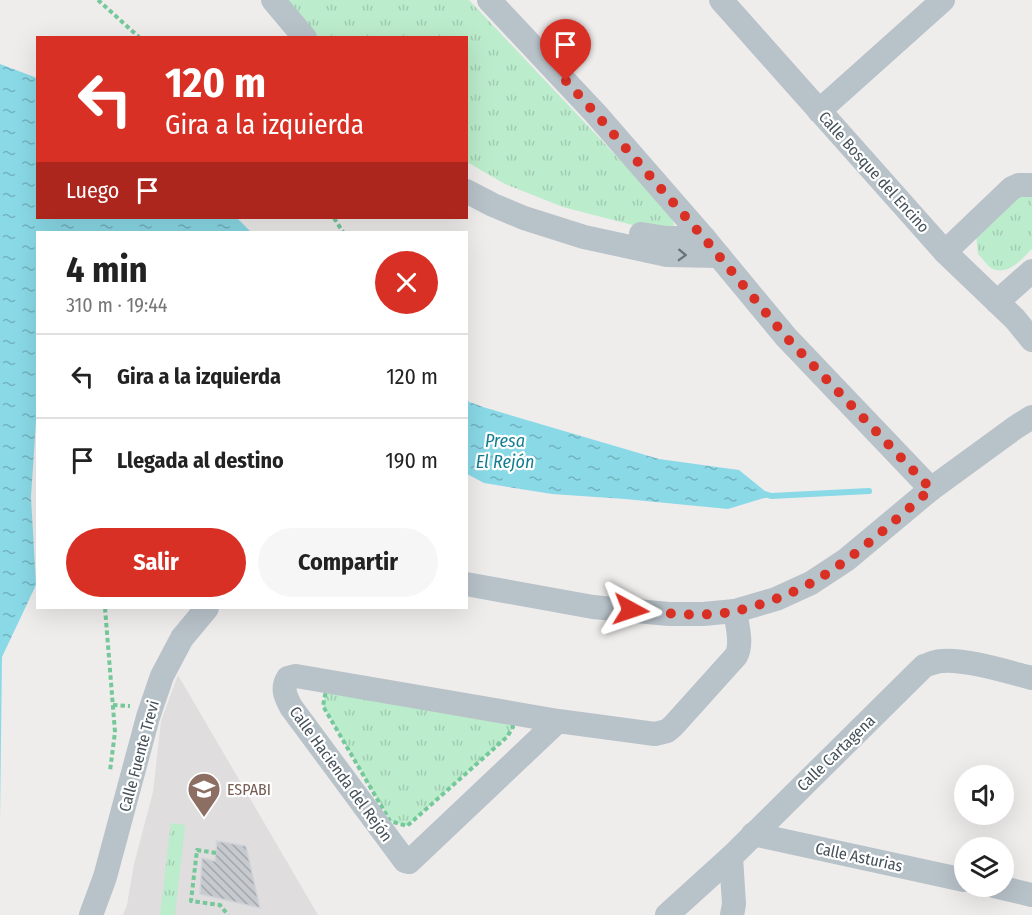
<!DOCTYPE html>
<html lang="es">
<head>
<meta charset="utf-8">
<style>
	:root { --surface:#fff; --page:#f6f6f6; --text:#222; --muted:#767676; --line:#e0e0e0; --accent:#d93025 }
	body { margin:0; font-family:"Fira Sans Condensed",sans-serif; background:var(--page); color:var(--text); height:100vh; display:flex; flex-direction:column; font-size:22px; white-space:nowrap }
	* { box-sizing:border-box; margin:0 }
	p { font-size:20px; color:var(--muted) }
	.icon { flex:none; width:33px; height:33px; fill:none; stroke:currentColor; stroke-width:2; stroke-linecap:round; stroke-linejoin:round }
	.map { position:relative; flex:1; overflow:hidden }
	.side { position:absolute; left:36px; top:231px; width:432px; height:378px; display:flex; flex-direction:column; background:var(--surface); border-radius:0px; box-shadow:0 6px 24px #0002 }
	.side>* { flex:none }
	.banner { position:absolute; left:36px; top:36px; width:432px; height:183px; border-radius:0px; box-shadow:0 6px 24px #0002; background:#d93025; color:#fff; overflow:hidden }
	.tools { position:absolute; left:954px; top:765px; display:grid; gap:12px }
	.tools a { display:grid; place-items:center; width:60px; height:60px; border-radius:50%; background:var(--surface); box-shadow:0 6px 24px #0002; font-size:30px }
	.pin { position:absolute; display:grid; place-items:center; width:51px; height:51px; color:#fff; margin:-62px -26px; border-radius:50% 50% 50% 0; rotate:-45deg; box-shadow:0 0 6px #0007 }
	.pin .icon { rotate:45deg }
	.me { position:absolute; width:66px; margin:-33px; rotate:95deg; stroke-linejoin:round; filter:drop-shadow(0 0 4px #0008) }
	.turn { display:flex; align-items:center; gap:21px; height:126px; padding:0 30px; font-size:27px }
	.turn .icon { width:78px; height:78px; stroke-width:2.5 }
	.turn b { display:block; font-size:42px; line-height:51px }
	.then { display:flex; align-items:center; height:57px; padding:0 30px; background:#0003; gap:12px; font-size:22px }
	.round { display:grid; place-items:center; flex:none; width:63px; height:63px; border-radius:32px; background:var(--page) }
	.headline { display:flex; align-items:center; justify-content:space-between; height:102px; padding:0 30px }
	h1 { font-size:36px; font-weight:700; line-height:45px }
	.primary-button { display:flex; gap:12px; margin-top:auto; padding:12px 30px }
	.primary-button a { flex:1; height:69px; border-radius:36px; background:var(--accent); color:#fff; font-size:24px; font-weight:700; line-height:69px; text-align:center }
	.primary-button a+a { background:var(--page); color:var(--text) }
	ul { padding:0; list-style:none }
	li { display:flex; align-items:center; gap:18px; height:84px; padding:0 30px; border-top:2px solid var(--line) }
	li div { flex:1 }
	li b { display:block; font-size:22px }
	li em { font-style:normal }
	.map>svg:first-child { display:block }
	.education { fill:#e0ddde }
	.grass { fill:url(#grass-tufts) }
	.water { fill:url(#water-ripples) }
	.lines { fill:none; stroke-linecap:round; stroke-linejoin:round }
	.stream { stroke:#8ad9e7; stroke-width:6 }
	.building { fill:url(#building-back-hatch); stroke:#d0d3d8; stroke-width:1.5 }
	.path { stroke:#75c89a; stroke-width:4; stroke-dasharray:4.5 3; stroke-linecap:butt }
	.minor { stroke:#b8c2c9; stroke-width:24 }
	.oneway { stroke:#68737b }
	.route { stroke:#d93025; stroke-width:10; stroke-dasharray:0 18 }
	.labels { text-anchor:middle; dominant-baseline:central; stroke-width:4.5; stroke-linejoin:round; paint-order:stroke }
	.street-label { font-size:16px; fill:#455159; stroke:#fff }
	.education-label { font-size:16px; fill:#785e54; stroke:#fff; text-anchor:start }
	.water-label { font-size:18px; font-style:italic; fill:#127e91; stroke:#fff }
</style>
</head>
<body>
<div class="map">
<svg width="1032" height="915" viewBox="0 0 1032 915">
	<defs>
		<pattern id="grass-tufts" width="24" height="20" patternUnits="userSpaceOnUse" patternTransform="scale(1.5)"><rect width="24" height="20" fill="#bbeccb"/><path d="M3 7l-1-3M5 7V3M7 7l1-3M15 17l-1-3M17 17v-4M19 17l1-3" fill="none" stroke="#a2ccb1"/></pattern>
		<pattern id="water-ripples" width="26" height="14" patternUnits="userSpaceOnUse" patternTransform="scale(1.5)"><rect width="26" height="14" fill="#8ad9e7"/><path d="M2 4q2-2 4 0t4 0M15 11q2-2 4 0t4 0" fill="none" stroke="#73b2be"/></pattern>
		<pattern id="building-back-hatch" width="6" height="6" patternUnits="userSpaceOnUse" patternTransform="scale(1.5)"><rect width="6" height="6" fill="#c6cacf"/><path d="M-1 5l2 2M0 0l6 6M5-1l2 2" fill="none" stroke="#a3a6ab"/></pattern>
	</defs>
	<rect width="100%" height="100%" fill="#efecec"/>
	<!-- education -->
	<path class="education" d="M178 675 318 915H123L127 905 134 864 153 792 161 721Z"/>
	<!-- grass -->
	<g class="grass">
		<path d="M287 0H469L670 213 674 224 673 229 644 228 563 207 505 184 467 162 466 38 317 37Z"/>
		<path d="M1032 190V249C1022 259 1007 277 991 268 986 264 982 258 978 254L976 234 1010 199Z"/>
		<path d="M328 688 511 719 513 727 507 737 407 826 390 821 323 706 325 695Z"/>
		<path d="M171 823 185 825 175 915H160Z"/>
	</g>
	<!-- water -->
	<g class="water">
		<path d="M0 64 37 78 38 218H237L251 232H38V419L36 421 31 497 36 585 2 657 0 821Z"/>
		<path d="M467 401 483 407 659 459 739 470 771 496 728 509 625 499 552 494 484 483 467 474Z"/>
	</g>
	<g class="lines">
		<!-- stream -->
		<path class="stream" d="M765 494 771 496 869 491"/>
	</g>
	<!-- building -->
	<path class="building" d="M217 841 246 846 260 908 200 894 202 858 215 861Z"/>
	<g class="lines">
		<!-- path -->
		<g class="path">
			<path d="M98 0 140 38"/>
			<path d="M334 218 343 232"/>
			<path d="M105 608 115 732 110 771"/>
			<path d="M340 686 511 719 513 727 507 737 407 826 390 821 323 706 325 695 328 688Z"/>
			<path d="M113 705 130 706"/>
			<path d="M216 853 197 850 191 901 220 905 228 915"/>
		</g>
		<!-- minor -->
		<g class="minor">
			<path d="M273 0 305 38"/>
			<path d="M489 0 596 114 704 238 786 337 931 489"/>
			<path d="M721 0 945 252 1015 319 1032 340"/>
			<path d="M819 111 943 0"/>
			<path d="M466 191 493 205 524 218 584 237 667 255 719 256"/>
			<path d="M641 234 666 238H704"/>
			<path d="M945 252 1012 188 1019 185H1032"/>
			<path d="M997 302 1032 271"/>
			<path d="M466 584 593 607 669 614H703L735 611 776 599 811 583 846 560 931 489 1016 427 1032 417"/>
			<path d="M558 721 409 862 405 861 291 707C286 697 281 689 288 678L296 676 558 721 655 734 667 731 673 726 736 656C743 644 737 625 735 611"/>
			<path d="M753 834 964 880"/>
			<path d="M731 857 734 904 732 915"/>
			<path d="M994 886 1032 895"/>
			<path d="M91 915 105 877 148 717 162 676 182 638 207 608"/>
			<path d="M667 915 731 857 924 666C930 664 936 661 942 661 966 659 1008 672 1032 678"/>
		</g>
	</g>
	<!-- one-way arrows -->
	<defs><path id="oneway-chevron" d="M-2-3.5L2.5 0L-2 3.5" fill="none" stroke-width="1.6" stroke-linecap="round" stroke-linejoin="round" transform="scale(1.5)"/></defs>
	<use class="oneway" href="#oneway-chevron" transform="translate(682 255) rotate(2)"/>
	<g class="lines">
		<!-- route -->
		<path class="route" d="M566 81 596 114 704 238 786 337 931 489C893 522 856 557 813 582 790 595 761 605 736 611 702 618 665 613 631 610"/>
	</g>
	<!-- icons -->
	<defs>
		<symbol id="school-pin" viewBox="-11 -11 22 30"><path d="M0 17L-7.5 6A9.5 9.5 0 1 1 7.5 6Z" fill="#8d6e63" stroke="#fff"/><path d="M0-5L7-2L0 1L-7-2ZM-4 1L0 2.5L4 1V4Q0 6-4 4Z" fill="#fff"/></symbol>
	</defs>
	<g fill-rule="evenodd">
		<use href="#school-pin" x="185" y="770" width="38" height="52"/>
	</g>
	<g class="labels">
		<!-- street labels -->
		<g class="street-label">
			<text transform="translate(874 172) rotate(48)">Calle Bosque del Encino</text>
			<text transform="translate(836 753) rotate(-44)">Calle Cartagena</text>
			<text transform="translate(139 756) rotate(-75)">Calle Fuente Trevi</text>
			<text transform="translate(341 774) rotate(54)">Calle Hacienda del Rejón</text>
			<text transform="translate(859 857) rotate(12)">Calle Asturias</text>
		</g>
		<!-- education labels -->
		<g class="education-label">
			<text x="227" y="789">ESPABI</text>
		</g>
		<!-- water labels -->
		<g class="water-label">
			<text x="505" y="441">Presa<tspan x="505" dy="21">El Rejón</tspan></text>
		</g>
	</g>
</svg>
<div class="tools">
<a><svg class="icon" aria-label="sound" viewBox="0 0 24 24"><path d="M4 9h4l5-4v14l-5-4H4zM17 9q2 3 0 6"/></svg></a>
<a><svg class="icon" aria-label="layers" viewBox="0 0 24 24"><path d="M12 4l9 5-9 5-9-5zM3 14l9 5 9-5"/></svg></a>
</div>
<div class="pin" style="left:566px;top:81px;background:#d93025"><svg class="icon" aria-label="arrive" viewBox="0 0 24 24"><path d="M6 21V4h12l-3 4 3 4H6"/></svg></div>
<svg class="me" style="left:631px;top:610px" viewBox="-20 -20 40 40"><path d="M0-17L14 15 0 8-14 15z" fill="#d93025" stroke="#fff" stroke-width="4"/></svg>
<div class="banner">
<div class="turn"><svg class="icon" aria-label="left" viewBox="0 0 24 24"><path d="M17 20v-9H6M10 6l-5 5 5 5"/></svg><div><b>120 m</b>Gira a la izquierda</div></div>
<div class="then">Luego<svg class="icon" aria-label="arrive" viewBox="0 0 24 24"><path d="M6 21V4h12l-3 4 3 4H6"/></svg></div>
</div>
<section class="side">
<div class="headline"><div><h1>4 min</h1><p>310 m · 19:44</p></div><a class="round" style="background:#d93025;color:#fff"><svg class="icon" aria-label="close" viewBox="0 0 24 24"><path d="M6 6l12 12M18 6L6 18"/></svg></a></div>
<ul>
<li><svg class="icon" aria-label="left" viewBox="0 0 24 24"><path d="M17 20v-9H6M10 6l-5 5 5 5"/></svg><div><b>Gira a la izquierda</b></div><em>120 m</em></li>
<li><svg class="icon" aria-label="arrive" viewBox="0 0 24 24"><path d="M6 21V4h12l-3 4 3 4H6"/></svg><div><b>Llegada al destino</b></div><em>190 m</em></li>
</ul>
<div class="primary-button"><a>Salir</a><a>Compartir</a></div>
</section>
</div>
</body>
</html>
